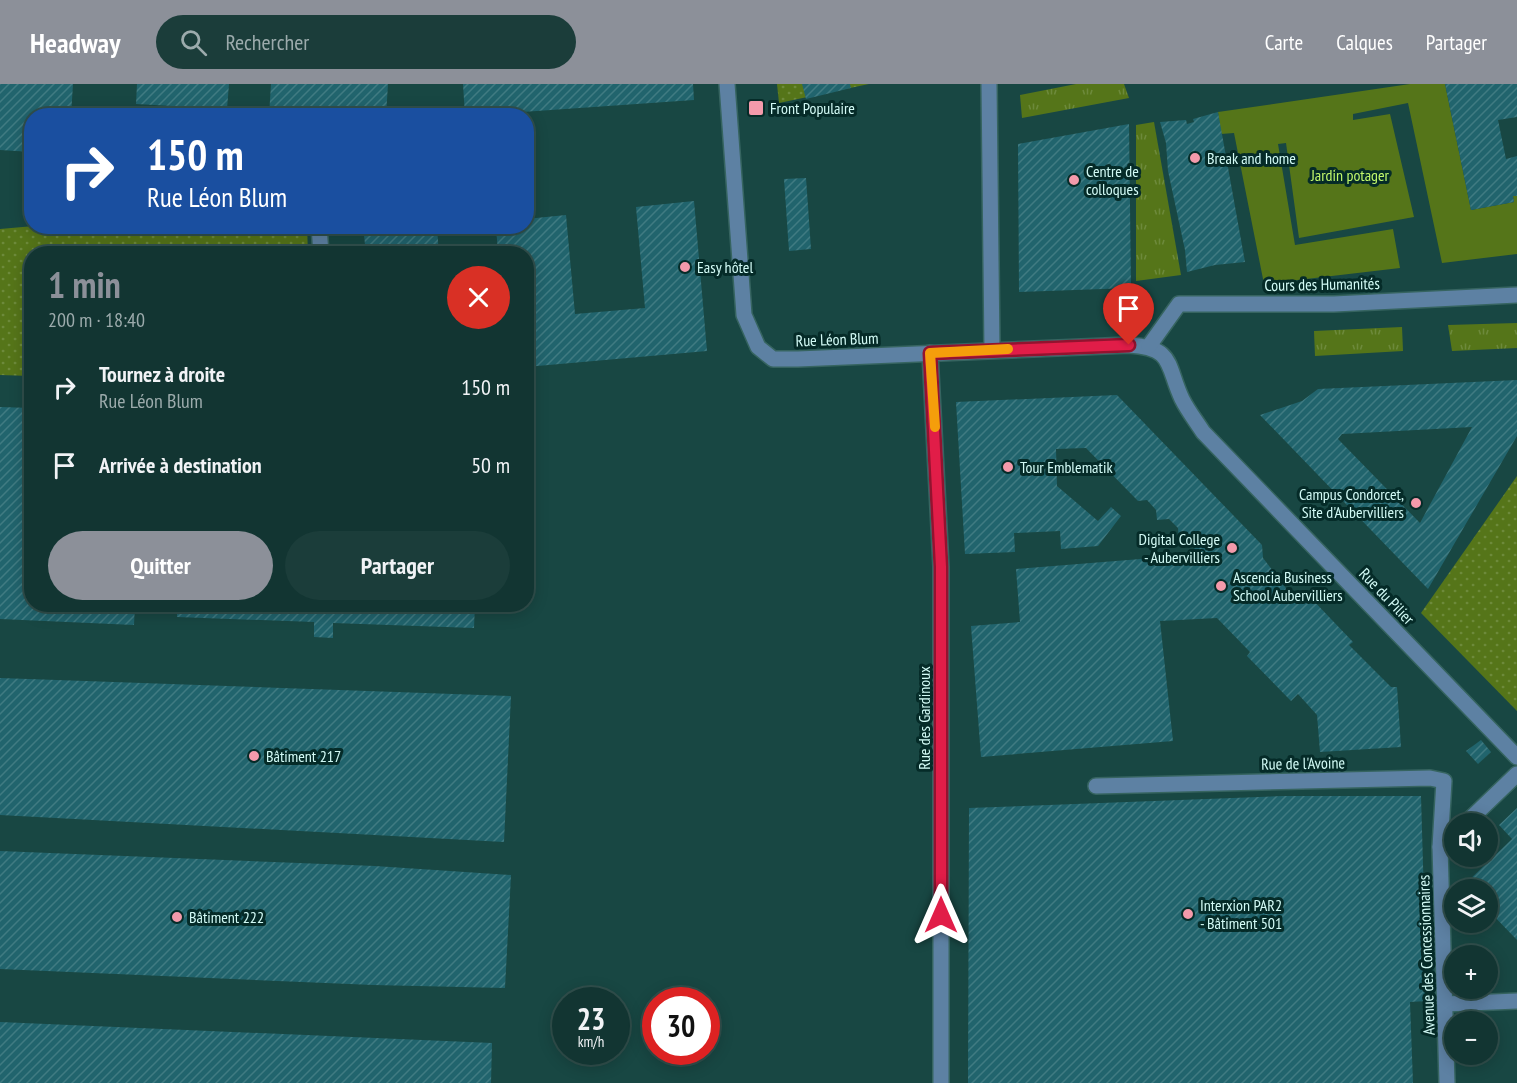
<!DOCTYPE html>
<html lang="fr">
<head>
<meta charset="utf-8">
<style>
	:root { --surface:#123532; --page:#1b3d3a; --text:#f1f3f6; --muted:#9cabac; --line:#31504d; --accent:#8c9099 }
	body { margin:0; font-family:"PT Sans Narrow",sans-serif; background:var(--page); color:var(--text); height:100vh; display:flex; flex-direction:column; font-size:22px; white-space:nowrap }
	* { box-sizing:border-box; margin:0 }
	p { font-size:20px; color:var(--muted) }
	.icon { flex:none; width:33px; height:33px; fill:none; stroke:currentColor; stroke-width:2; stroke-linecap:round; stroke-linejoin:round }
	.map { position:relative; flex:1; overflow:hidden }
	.sheet { position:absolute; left:24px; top:162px; width:510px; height:366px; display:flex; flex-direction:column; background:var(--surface); border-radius:24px; box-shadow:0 3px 15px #0003,0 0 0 2px var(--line) }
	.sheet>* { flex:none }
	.banner { position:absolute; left:24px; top:24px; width:510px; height:126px; border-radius:24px; box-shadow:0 3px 15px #0003,0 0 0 2px var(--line); background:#1a4fa0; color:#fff; overflow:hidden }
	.fabs { position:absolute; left:1444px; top:729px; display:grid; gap:12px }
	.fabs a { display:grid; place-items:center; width:54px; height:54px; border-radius:50%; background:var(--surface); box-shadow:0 3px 15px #0003,0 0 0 2px var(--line); font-size:30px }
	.speed { position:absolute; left:552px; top:903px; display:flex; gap:12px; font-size:30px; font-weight:700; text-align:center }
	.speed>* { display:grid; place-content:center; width:78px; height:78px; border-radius:50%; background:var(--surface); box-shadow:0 3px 15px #0003,0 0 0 2px var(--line); line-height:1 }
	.speed small { font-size:15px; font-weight:400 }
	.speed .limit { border:9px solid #d22; background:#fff; color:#111 }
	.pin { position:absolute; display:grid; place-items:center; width:51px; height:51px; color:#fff; margin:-62px -26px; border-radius:50% 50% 50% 0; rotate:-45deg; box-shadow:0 0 6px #0007 }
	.pin .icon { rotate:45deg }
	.me { position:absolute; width:66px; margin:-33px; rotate:0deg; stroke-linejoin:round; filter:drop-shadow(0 0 4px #0008) }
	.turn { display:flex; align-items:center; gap:21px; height:126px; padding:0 24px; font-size:27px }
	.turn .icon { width:78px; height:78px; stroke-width:2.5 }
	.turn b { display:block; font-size:42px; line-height:51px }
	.round { display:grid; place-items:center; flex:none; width:63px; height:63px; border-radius:32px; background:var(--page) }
	.summary { display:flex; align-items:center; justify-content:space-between; height:102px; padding:0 24px }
	h1 { font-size:36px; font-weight:800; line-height:45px; color:var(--accent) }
	.primary-button { display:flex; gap:12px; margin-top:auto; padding:12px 24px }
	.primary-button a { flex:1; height:69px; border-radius:36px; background:var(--accent); color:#fff; font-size:24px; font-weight:800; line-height:69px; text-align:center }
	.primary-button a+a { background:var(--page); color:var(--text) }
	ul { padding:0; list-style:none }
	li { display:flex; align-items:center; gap:18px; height:78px; padding:0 24px }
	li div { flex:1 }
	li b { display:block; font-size:22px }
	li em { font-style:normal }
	header { display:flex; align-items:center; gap:36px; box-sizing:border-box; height:84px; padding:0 30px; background:var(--accent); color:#fff }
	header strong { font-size:28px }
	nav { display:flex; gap:33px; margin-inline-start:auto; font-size:21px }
	.search { width:420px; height:54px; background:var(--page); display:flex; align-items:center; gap:15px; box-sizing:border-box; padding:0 21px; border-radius:33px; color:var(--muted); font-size:22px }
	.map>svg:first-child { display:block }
	.grass { fill:url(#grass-tufts) }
	.park { fill:url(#park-dots) }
	.garden { fill:#557519 }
	.building { fill:url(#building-hatch); fill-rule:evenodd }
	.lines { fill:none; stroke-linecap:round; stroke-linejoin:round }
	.minor-casing { stroke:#366460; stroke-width:18 }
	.minor { stroke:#5d81a3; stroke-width:15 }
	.route-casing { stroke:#92132f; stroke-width:15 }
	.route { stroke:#e11d48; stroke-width:10 }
	.slow { stroke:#f59e0b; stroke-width:10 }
	.poi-dot { fill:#f39aab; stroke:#052b28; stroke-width:2 }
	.labels { text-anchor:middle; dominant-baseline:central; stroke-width:6; stroke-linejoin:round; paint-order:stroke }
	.poi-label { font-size:16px; fill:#d3fbf6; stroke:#052b28; text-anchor:start }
	.park-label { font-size:16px; fill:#c1f76b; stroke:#052b28 }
	.street-label { font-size:16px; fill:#d3fbf6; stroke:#052b28 }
</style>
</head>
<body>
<header>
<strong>Headway</strong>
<div class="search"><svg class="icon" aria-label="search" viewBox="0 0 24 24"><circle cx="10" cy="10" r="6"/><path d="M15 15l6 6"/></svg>Rechercher</div>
<nav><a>Carte</a><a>Calques</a><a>Partager</a></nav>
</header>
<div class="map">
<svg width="1517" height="999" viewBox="0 0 1517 999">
	<defs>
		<pattern id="grass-tufts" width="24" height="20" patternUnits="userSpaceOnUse" patternTransform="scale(1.5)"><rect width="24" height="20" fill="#557519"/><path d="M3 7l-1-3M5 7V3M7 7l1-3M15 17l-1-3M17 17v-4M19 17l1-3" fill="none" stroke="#6d8a3b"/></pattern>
		<pattern id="park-dots" width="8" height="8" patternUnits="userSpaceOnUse" patternTransform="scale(1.5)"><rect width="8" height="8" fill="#557519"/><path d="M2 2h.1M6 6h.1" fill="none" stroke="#6d8a3b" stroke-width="1.8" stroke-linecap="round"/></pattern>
		<pattern id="building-hatch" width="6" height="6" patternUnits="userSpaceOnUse" patternTransform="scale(1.5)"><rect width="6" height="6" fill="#21646d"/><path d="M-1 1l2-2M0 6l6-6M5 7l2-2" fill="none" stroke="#407b82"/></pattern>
	</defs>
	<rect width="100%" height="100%" fill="#184743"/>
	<!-- grass -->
	<g class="grass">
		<path d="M1076 0H1124L1129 14 1022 34 1020 11Z"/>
		<path d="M1154 38 1181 191 1136 197V41Z"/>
		<path d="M1517 239V264L1452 267 1448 241Z"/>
		<path d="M1402 243 1403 267 1315 272 1314 247Z"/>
	</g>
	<!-- park -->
	<g class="park">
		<path d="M777 0H869L779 19Z"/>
		<path d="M34 142 307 143 308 169 32 170 31 292 0 291V145Z"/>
		<path d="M1517 392V627L1421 529Z"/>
	</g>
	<!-- garden -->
	<path class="garden" d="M1410 0H1445L1471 126 1514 118 1513 112H1517V170L1442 179 1408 19 1353 30V36L1390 30 1414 133 1299 154 1286 59 1278 60 1295 161 1393 145 1400 184 1264 200 1234 49 1221 50 1218 28Z"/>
	<!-- building -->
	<g class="building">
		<path d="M0 0H73L71 32H32V68L0 66Z"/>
		<path d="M137 0H229L227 25 136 20Z"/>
		<path d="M271 0H388L386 32H269Z"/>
		<path d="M463 0H693L694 16 465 32Z"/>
		<path d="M802 0H850L851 4 806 15Z"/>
		<path d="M1445 0H1517V33L1498 36 1506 75 1517 72V112H1513L1514 118 1471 126Z"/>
		<path d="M1218 28 1245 178 1215 181 1187 188 1185 166 1168 87 1166 59 1160 38 1186 36 1187 40 1194 38 1193 35Z"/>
		<path d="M1129 40 1131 204 1019 208 1018 60Z"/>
		<path d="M806 94 811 165 789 167 784 95Z"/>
		<path d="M694 117 707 267 526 283V170H498L496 142H526V135L566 131 575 230 645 224 636 123Z"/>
		<path d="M437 144 439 170H366L364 151Z"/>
		<path d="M1517 296V352L1428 505 1260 331 1302 317 1318 305ZM1472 343 1420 439 1338 355 1342 350Z"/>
		<path d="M1117 311 1262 461 1263 474 1298 520 1309 512 1353 558 1349 561 1391 603H1397L1401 663 1320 668 1317 631 1298 610 1291 617 1247 572 1250 568 1217 534 1160 537 1173 657 981 673 971 542 1020 538 1016 485 1153 474 1155 482 1196 479 1194 459 1179 460 1178 444 1169 435 1157 436 1156 426 1147 416 1138 417 1086 364 1056 365 1057 402 1098 437 1111 423 1121 432 1098 462 1061 465 1060 447 1014 449 1015 468 965 470 956 318Z"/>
		<path d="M0 323 32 324V520H135L134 541 0 535Z"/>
		<path d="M177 520H475L474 544 333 539V554L314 553V538L177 533Z"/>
		<path d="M0 594 511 612 504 758 0 731Z"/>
		<path d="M1481 656 1491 668 1478 680 1466 667Z"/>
		<path d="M1283 712H1421L1427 917 1410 918 1413 999H968L969 724Z"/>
		<path d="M1517 724V856L1488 826V806H1469L1464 801 1512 755 1499 741Z"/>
		<path d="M0 767 375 782 511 791 505 904 373 901 0 885Z"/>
		<path d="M0 938 492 959 491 999H0Z"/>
	</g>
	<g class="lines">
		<defs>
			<g id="minor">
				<path d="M727 0 744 231 758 263 773 275H798L1129 261C1175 264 1166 281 1182 315 1188 327 1196 337 1203 348L1517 673"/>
				<path d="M989 0 992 266"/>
				<path d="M319 142 321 170"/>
				<path d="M1149 262 1179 220H1334L1517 211"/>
				<path d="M930 269 941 483V999"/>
				<path d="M1096 702 1430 694 1444 697 1440 763"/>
				<path d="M1465 740 1517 690"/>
				<path d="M1445 920 1517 917"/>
				<path d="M1447 999 1440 763 1455 749"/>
			</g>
		</defs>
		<!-- minor casing -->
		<use href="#minor" class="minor-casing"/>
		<!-- minor -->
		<use href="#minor" class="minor"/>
	</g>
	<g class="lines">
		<defs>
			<path id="route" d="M941 831V483L930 269 1129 261"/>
		</defs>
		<!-- route casing -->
		<use href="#route" class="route-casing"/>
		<!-- route -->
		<use href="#route" class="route"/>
		<!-- slow -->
		<path class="slow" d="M935 343 930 269 1008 265"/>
	</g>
	<!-- markers -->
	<g class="poi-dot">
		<rect x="748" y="16" width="16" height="16" rx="3"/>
		<circle cx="1195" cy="74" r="6"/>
		<circle cx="1074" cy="96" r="6"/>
		<circle cx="685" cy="183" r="6"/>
		<circle cx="1008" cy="383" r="6"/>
		<circle cx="1416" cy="419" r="6"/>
		<circle cx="1232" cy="464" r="6"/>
		<circle cx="1221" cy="502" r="6"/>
		<circle cx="254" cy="672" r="6"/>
		<circle cx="1188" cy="830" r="6"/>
		<circle cx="177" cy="833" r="6"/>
	</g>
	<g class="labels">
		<!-- poi labels -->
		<g class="poi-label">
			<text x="770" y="24">Front Populaire</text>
			<text x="1207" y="74">Break and home</text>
			<text x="1086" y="87">Centre de<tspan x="1086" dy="18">colloques</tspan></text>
			<text x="697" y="183">Easy hôtel</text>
			<text x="1020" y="383">Tour Emblematik</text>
			<text x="1404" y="410" text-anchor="end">Campus Condorcet,<tspan x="1404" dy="18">Site d'Aubervilliers</tspan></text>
			<text x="1220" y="455" text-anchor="end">Digital College<tspan x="1220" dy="18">- Aubervilliers</tspan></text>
			<text x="1233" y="493">Ascencia Business<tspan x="1233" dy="18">School Aubervilliers</tspan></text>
			<text x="266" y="672">Bâtiment 217</text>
			<text x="1200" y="821">Interxion PAR2<tspan x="1200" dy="18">- Bâtiment 501</tspan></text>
			<text x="189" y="833">Bâtiment 222</text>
		</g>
		<!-- park labels -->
		<g class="park-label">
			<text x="1350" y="91">Jardin potager</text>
		</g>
		<!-- street labels -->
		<g class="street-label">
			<text transform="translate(1322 200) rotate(-1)">Cours des Humanités</text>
			<text transform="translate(837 255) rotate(-2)">Rue Léon Blum</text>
			<text transform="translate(1387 512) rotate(46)">Rue du Pilier</text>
			<text transform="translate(924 634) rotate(-90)">Rue des Gardinoux</text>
			<text transform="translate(1303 679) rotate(-1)">Rue de l'Avoine</text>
			<text transform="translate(1426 871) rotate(-92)">Avenue des Concessionnaires</text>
		</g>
	</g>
</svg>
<div class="fabs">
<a><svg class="icon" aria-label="sound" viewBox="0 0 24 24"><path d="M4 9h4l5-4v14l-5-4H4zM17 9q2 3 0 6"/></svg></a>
<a><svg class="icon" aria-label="layers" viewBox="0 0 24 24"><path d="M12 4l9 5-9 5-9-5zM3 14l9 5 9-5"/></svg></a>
<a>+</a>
<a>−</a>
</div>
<div class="speed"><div>23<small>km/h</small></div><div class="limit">30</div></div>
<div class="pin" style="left:1129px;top:261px;background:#d93025"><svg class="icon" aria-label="arrive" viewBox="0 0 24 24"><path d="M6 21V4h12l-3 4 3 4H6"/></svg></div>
<svg class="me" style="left:941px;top:831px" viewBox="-20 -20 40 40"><path d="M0-17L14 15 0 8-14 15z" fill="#e11d48" stroke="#fff" stroke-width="4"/></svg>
<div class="banner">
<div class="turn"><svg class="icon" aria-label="right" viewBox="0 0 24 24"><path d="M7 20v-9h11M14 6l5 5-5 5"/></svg><div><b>150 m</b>Rue Léon Blum</div></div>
</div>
<section class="sheet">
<div class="summary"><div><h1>1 min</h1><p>200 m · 18:40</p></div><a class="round" style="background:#d93025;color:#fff"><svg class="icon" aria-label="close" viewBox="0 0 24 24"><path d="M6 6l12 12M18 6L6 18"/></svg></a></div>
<ul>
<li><svg class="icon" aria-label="right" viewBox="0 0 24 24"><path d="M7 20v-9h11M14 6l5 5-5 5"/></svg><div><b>Tournez à droite</b><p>Rue Léon Blum</p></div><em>150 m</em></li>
<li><svg class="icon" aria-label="arrive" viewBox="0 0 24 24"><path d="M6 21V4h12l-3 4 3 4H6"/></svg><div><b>Arrivée à destination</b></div><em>50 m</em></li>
</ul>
<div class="primary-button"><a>Quitter</a><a>Partager</a></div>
</section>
</div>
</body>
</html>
